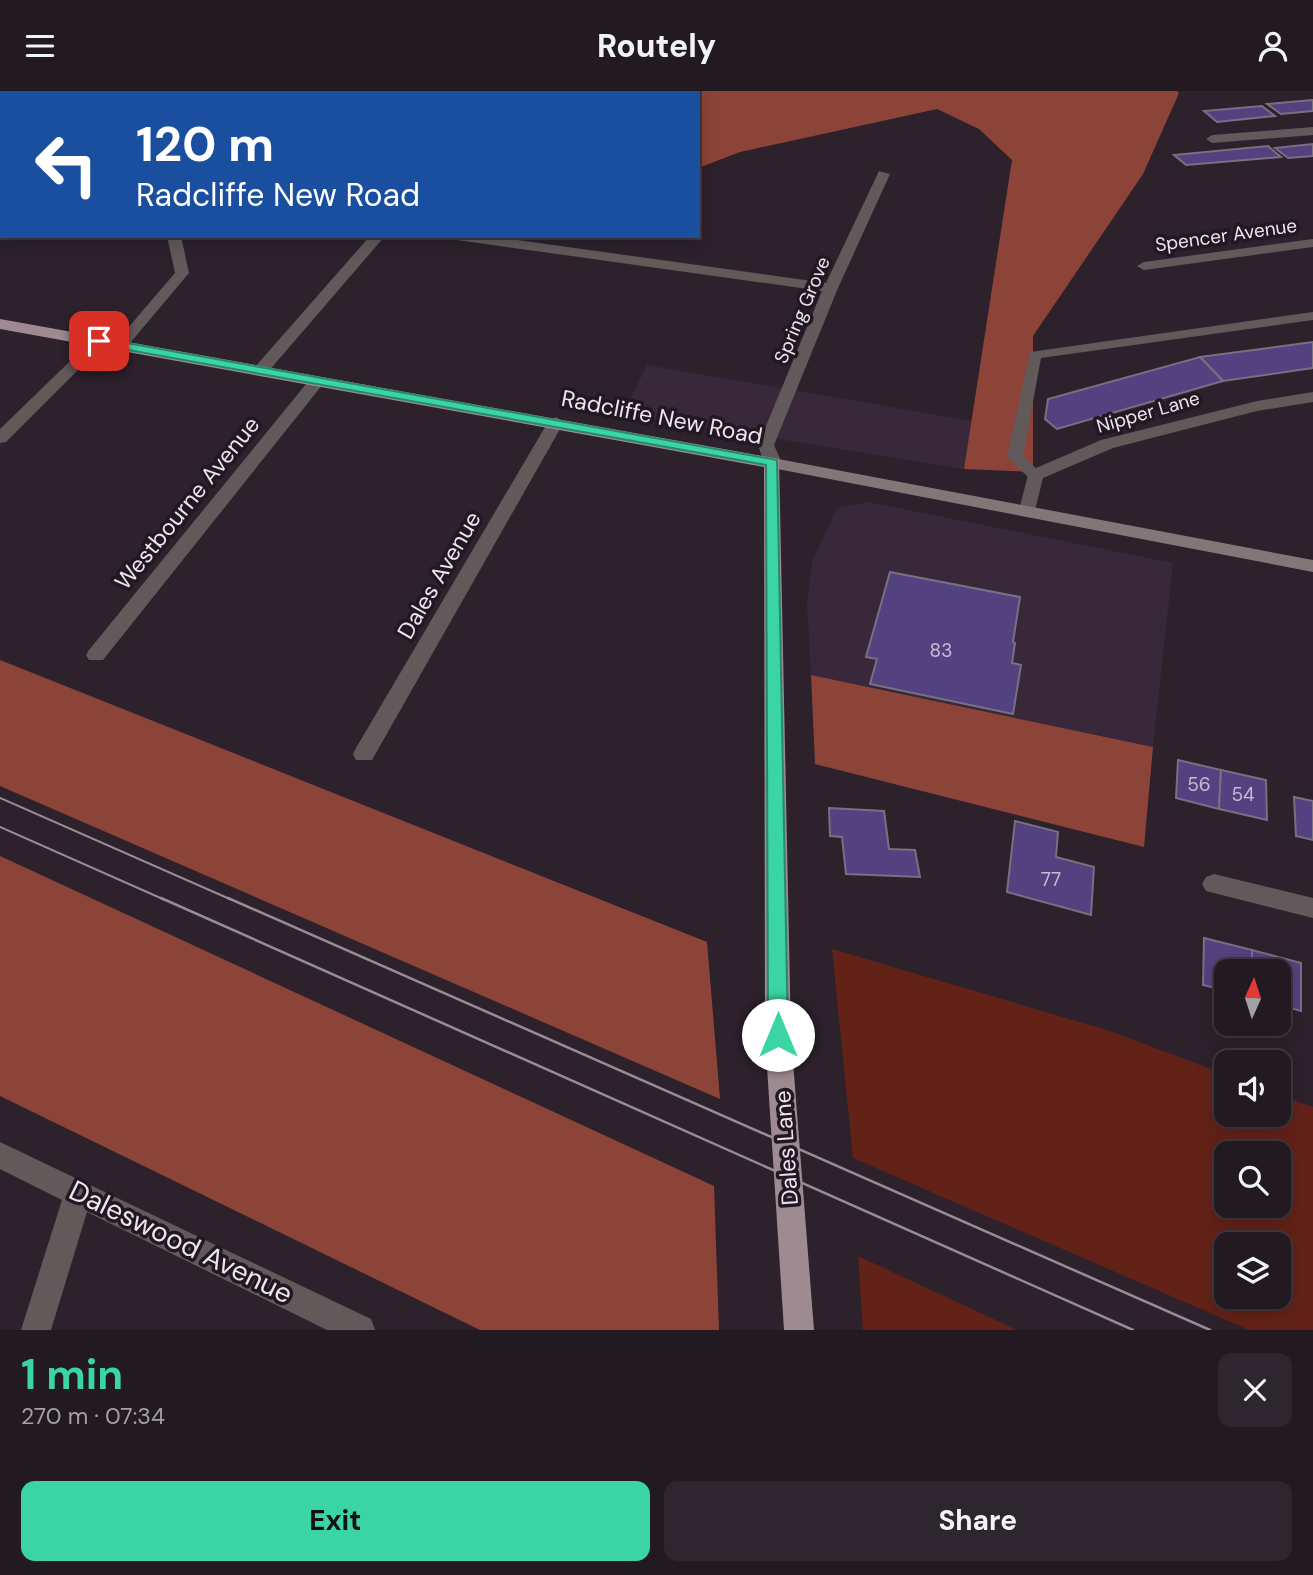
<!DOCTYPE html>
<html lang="en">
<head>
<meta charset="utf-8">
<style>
	:root { --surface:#221921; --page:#2e262e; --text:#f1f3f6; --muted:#a2a0a5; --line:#3f383f; --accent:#3bd4a4 }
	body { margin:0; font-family:"DM Sans",sans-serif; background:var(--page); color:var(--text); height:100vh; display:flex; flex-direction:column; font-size:26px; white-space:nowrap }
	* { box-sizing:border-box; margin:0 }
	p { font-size:23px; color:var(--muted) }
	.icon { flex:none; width:38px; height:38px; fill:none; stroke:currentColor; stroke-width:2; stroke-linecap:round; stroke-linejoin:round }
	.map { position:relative; height:1239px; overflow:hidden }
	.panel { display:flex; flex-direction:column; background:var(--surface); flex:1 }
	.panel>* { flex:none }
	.banner { position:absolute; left:0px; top:0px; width:700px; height:147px; box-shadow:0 4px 18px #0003,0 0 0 2px var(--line); background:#1a4fa0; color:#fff; overflow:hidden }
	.needle { width:46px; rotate:3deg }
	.buttons { position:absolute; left:1214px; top:868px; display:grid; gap:14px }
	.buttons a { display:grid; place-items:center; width:77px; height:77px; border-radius:14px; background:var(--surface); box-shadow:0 4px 18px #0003,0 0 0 2px var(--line); font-size:35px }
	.pin { position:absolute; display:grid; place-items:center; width:60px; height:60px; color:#fff; margin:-30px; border-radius:14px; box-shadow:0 4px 10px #0006 }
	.me { position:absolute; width:77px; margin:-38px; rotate:0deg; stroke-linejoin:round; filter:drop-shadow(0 0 5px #0008) }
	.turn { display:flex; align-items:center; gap:24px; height:147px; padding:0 21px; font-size:32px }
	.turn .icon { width:91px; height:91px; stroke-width:2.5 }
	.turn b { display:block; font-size:49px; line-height:60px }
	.round { display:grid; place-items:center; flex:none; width:74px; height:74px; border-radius:14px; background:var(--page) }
	.headline { display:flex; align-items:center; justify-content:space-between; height:119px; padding:0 21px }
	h1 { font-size:42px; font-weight:700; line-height:52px; color:var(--accent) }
	.primary-button { display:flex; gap:14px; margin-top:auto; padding:14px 21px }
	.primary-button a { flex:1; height:80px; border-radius:14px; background:var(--accent); color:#111; font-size:28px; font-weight:700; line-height:80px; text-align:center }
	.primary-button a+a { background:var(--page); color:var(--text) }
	header { display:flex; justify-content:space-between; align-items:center; height:91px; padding:0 21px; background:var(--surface); font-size:32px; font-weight:700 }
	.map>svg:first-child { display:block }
	.built { fill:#392839 }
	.green { fill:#632218; fill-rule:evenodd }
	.forest { fill:#8d4438 }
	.building { fill:#544280; stroke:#757183; stroke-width:2 }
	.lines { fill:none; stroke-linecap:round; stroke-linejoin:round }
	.lane { fill:#62595b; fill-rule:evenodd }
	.street { fill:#62595b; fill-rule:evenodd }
	.secondary { fill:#847579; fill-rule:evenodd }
	.primary { fill:#9e8b91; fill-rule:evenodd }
	.tram-far1 { stroke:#988d97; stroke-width:2 }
	.tram { stroke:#988d97; stroke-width:2.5 }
	.route { fill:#3bd4a4; stroke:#268a6b; stroke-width:2 }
	.labels { text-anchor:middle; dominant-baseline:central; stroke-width:7; stroke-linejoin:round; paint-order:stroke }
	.far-street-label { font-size:19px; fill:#ede4ec; stroke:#231723 }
	.number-label { font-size:19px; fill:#c7bcd1 }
	.street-label { font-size:23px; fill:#ede4ec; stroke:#231723 }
	.near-street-label { font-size:28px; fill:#ede4ec; stroke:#231723 }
</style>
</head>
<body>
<header><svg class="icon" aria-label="menu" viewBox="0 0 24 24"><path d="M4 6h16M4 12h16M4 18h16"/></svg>Routely<svg class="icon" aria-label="person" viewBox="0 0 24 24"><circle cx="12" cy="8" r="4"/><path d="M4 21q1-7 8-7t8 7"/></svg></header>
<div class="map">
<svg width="1313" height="1239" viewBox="0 0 1313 1239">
	<rect width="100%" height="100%" fill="#2d212c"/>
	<!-- built -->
	<g class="built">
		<path d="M647 274 972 330 964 378 623 323Z"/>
		<path d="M868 411 1173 472 1153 656 811 584 807 513 812 471 835 421 841 416Z"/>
	</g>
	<!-- green -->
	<g class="green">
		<path d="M832 858 1110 940 1227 984V1024H1279V1004L1313 1016V1239H1249L853 1067ZM1227 1062H1279V1115H1227ZM1227 1153H1279V1206H1227Z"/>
		<path d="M858 1165 1017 1239H863Z"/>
	</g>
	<!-- forest -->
	<g class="forest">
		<path d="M319 0H1177L1179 2 1143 83 1033 245V381L964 378 1012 69 979 38 937 18 740 61 698 77V2Z"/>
		<path d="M0 569 707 851 720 1008 0 695Z"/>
		<path d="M811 584 1153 656 1144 756 815 673Z"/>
		<path d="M0 765 714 1095 719 1239H480L0 1005Z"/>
	</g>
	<!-- building -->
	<g class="building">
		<path d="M1313 9V20L1281 23 1267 13Z"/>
		<path d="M1262 15 1275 25 1217 31 1204 20Z"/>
		<path d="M1313 53V65L1288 67 1275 57Z"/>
		<path d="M1268 55 1281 66 1186 74 1174 64Z"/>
		<path d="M1313 251V277L1223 290 1200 266Z"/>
		<path d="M1200 266 1223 290 1057 338 1045 328 1048 308Z"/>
		<path d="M890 481 1020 506 1013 551 1015 552 1012 572 1021 574 1013 623 870 593 877 568 866 566Z"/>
		<path d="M1178 669 1221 679 1219 718 1176 707Z"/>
		<path d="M1221 679 1266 689 1267 729 1219 718Z"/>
		<path d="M1294 706 1313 710V749L1296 745Z"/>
		<path d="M829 717 884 720 889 758 915 759 920 786 846 783 842 746 830 745Z"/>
		<path d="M1015 730 1058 741 1056 766 1094 776 1091 824 1007 801Z"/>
		<path d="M1204 847 1252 859V880H1227V900L1203 894Z"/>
		<path d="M1252 859 1301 872V920L1279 914V880H1252Z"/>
	</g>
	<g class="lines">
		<!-- lane -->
		<path class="lane" d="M1313 221V229L1041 267 1023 365 1043 384 1041 387H1029L1007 366 1030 261Z"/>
		<!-- street -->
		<g class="street">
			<path d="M1313 36V44L1212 52 1206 48 1212 44Z"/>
			<path d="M879 80 890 83 838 197 774 354 782 372 773 377 764 372 758 354 822 200 457 149 450 145H489L826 192Z"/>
			<rect x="0" y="89" width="2" height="8"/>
			<path d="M167 145H181L189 182 125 258H115V252L175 182Z"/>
			<path d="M370 145H385L267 282H255V276Z"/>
			<path d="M1313 148V156L1144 179 1137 175 1144 171Z"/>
			<path d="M99 245 107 250 6 351 0 352V338L94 247Z"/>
			<path d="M317 285 325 290 323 293 103 569H89L86 564 89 559 311 287Z"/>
			<path d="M1313 301V311L1257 320 1113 357 1043 387 1034 423H1022L1019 419 1029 380 1101 349 1257 310Z"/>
			<path d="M556 326 564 331 372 669H356L353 663 356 657 548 331Z"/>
			<path d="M1214 783 1313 807V827L1206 800 1202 793 1206 786Z"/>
			<path d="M0 1051 371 1228 375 1239H327L87 1121 51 1239H21L62 1109 0 1078Z"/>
		</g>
		<!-- secondary -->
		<path class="secondary" d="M773 367 1313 469V481L767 376 764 372Z"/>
		<!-- primary -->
		<path class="primary" d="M0 228 779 368 791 945 814 1239H784L765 945 764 376 0 238Z"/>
		<!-- tram-far1 -->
		<g class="tram-far1">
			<path d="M0 707 232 809"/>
			<path d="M0 736 165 809"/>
		</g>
		<!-- tram -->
		<g class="tram">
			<path d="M161 807 1133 1239"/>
			<path d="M228 807 1210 1239"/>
		</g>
	</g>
	<!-- route -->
	<path class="route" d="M99 247 777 369 788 944 785 951 778 953 771 951 768 944 766 374 95 253V248Z"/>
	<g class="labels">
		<!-- far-street labels -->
		<g class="far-street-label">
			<text transform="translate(1226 144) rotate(-8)">Spencer Avenue</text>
			<text transform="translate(802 219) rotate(-67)">Spring Grove</text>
			<text transform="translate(1148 321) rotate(-16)">Nipper Lane</text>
		</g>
		<!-- number labels -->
		<g class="number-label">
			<text x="941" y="559">83</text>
			<text x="1199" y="693">56</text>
			<text x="1243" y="703">54</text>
			<text x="1051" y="788">77</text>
		</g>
		<!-- street labels -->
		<g class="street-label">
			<text transform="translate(662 326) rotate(11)">Radcliffe New Road</text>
			<text transform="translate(187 412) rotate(-51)">Westbourne Avenue</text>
			<text transform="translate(439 484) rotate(-60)">Dales Avenue</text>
			<text transform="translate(786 1057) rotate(-94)">Dales Lane</text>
		</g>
		<!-- near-street labels -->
		<g class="near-street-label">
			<text transform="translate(181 1151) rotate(26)">Daleswood Avenue</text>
		</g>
	</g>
</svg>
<div class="buttons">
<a><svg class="needle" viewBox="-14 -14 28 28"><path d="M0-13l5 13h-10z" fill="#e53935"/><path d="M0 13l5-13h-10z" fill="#a2a0a5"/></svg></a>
<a><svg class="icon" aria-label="sound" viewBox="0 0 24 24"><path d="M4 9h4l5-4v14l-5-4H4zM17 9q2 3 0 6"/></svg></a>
<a><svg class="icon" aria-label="search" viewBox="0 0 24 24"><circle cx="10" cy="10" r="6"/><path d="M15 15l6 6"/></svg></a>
<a><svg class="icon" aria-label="layers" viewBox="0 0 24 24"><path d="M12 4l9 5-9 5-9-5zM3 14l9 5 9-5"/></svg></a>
</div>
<div class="pin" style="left:99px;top:250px;background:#d93025"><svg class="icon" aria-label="arrive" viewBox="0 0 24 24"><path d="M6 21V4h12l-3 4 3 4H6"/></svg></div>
<svg class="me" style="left:778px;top:944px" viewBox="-20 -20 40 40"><circle r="19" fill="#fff"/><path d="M0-13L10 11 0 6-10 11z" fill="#3bd4a4"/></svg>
<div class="banner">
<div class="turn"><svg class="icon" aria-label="left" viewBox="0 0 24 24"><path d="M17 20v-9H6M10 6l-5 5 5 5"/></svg><div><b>120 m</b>Radcliffe New Road</div></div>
</div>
</div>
<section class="panel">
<div class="headline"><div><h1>1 min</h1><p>270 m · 07:34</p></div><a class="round"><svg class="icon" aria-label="close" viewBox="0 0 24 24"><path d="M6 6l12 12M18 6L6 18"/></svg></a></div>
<div class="primary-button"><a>Exit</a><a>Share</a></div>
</section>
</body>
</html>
